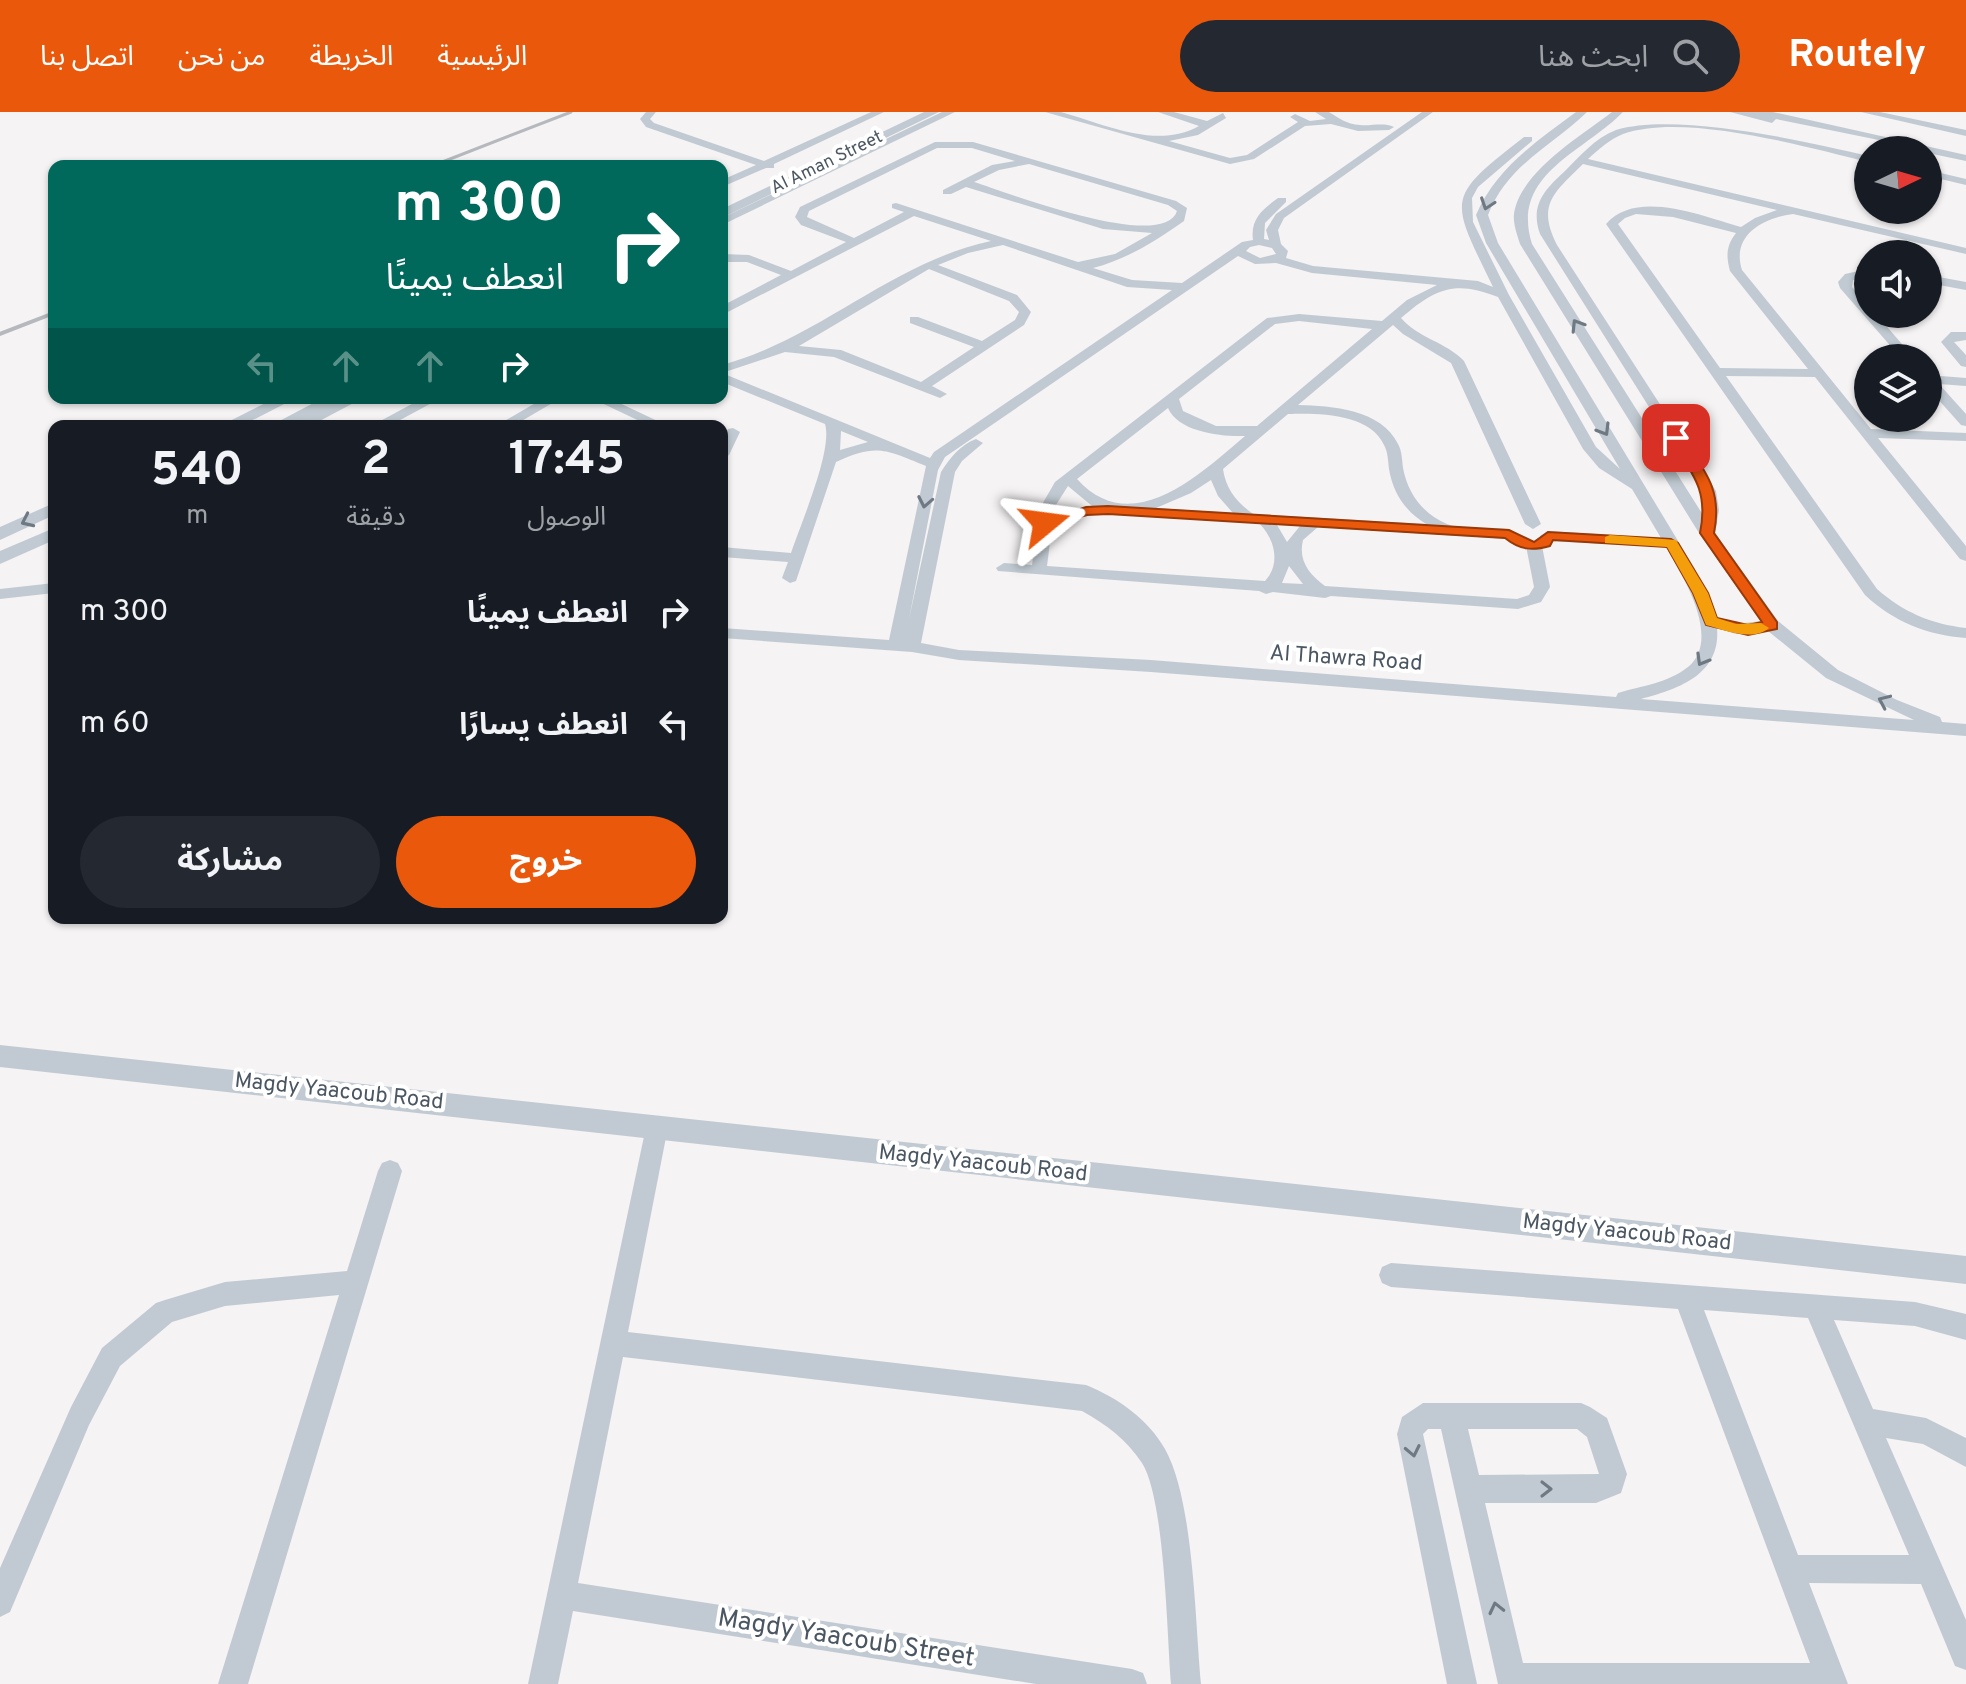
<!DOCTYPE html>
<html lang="ar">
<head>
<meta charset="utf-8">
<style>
	:root { --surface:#171b24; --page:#242831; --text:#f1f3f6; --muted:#9ea1a6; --accent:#ea580c }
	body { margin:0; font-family:Overpass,"Noto Sans Arabic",sans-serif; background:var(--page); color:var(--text); direction:rtl; height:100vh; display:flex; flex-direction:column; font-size:30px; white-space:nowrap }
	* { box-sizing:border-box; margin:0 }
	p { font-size:26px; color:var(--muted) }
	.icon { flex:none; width:44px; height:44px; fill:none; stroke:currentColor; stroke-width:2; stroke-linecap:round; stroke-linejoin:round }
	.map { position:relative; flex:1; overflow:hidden; direction:ltr }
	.panel { position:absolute; left:48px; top:308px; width:680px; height:504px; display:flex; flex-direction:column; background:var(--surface); border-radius:16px; box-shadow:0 2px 6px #0004; direction:rtl }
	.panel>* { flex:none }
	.guide { position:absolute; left:48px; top:48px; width:680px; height:244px; border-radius:16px; box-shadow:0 2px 6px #0004; direction:rtl; background:#00695c; color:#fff; overflow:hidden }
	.needle { width:52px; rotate:85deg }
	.tools { position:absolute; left:1854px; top:24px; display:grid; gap:16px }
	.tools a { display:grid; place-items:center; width:88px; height:88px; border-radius:50%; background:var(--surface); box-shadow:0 2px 6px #0004; font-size:40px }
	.pin { position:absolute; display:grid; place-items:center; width:68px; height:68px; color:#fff; margin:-34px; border-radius:16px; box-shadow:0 4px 12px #0006 }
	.me { position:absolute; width:88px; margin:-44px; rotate:74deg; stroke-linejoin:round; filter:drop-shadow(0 0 6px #0008) }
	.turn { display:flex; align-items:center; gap:28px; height:168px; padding:0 32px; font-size:36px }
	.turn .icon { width:104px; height:104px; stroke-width:2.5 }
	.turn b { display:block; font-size:56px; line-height:68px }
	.lanes { display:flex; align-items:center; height:76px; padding:0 32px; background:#0003; justify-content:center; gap:40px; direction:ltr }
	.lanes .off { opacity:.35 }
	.eta { display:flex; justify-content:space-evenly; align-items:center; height:136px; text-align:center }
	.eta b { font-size:48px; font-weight:700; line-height:56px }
	.cta { display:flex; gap:16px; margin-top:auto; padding:16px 32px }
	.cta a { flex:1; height:92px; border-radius:48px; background:var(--accent); color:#fff; font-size:32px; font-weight:700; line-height:92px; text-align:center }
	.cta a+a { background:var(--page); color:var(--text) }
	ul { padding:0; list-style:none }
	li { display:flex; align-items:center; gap:24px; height:112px; padding:0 32px }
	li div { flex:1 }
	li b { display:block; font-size:30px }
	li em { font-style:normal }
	header { display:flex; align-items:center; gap:48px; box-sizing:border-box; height:112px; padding:0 40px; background:var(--accent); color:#fff }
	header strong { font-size:38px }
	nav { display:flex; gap:44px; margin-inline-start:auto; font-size:28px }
	.search { width:560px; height:72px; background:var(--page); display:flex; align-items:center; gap:20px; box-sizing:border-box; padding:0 28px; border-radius:44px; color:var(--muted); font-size:30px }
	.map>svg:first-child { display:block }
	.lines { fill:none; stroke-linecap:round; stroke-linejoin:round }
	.minor { fill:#c1cad2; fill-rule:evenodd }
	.tertiary { fill:#c1cad2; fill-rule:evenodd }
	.rail-far1 { stroke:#b5b8bd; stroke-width:3 }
	.rail { stroke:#b5b8bd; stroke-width:4 }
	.oneway { stroke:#6e7983 }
	.route { fill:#ea580c; stroke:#983908; stroke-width:2 }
	.slow { fill:#f59e0b }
	.labels { text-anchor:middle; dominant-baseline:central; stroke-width:8; stroke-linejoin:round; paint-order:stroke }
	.far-street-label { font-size:18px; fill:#4a5661; stroke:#fff }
	.street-label { font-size:22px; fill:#4a5661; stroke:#fff }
	.near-street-label { font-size:26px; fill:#4a5661; stroke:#fff }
</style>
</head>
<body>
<header>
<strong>Routely</strong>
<div class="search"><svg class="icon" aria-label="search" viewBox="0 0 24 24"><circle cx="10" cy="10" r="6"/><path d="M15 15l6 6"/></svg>ابحث هنا</div>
<nav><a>الرئيسية</a><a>الخريطة</a><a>من نحن</a><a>اتصل بنا</a></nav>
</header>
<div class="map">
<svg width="1966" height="1572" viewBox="0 0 1966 1572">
	<rect width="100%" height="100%" fill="#f5f3f3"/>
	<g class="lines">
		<!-- minor -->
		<g class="minor">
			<path d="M646 0H656L650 7 654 11 764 49 871 0H884L774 52V56H766L722 75V68L756 53 646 15 640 7Z"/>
			<path d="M942 0H955L722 113V106Z"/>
			<path d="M1045 0H1061C1104 12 1157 38 1199 14L1158 0H1174L1207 9 1223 1 1226 6 1198 23 1169 29 1230 46 1247 43 1298 10 1290 5 1295 2 1310 9 1326 7 1315 0H1329C1339 6 1346 12 1360 13 1372 14 1384 10 1394 15L1389 18 1358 19 1331 12 1305 14 1254 47 1230 52Z"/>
			<path d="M1422 0H1433L1284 106 1278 118 1281 132 1288 139 1286 146 1313 154 1478 169 1493 175C1450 86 1444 87 1524 25H1532V29L1478 75 1472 86 1473 110 1509 183 1596 335 1620 357 1486 131 1476 103C1496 56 1536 30 1576 0H1587C1551 35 1507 53 1488 103L1498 131 1695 457 1715 505 1737 512 1761 509 1699 421 1520 132C1517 122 1513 112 1514 102 1520 60 1581 24 1612 0H1623C1583 41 1510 62 1532 132L1703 403 1702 379 1540 122C1530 94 1544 78 1564 60 1579 45 1595 26 1616 18 1676 0 1805 29 1868 44V50C1807 35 1683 0 1623 22 1610 27 1598 38 1588 47L1966 136V142L1793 102C1762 106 1731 124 1742 158L1871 317 1966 321V329L1878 326 1966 434V449L1960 447 1815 265 1726 264 1877 477C1903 500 1931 512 1966 516V526C1927 523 1894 510 1865 483L1606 112C1637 76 1704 105 1741 115L1755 106 1777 98 1583 52C1555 80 1536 92 1557 133L1716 379 1719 398 1715 421 1778 509 1838 558 1897 588 1940 605 1942 610 1966 612V624L1151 560 959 548 912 540 722 526V516L889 528 926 354C886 338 877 331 836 350L796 469 790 471 782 466 788 450 722 445V435L791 441C801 411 833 338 825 312L722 270V261L930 346 934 340 1172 178 1127 175 1003 133 968 141 938 153 1017 183 1031 200 1024 213 932 274 947 282 940 286 834 245 785 240 722 261V253C819 227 892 150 991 129L914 104 722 203V194L781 163 747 150H722V142L749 143 791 159 846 130 801 113 795 105 800 95 935 30H973L1176 89 1187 96 1184 109C1155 129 1128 147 1093 156L1132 168 1182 171 1242 130 1253 128C1250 107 1263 97 1278 86H1286V90L1265 111 1264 127 1269 128 1266 118 1276 102ZM937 36H972L1015 49 992 53 943 78V82H951L966 75 1103 117 1152 121 1115 142 1078 150 896 91 892 92V96L904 100 854 126 807 105 809 99ZM1029 52 1168 93 1177 99C1163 141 1006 80 974 70L999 58ZM1636 102 1673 105 1736 121C1726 134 1726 144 1730 159L1808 257 1720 256 1618 112 1625 106ZM1259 133 1272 136 1276 142 1260 146 1246 139 1250 135ZM1238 144 1255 152 1276 151 1312 161 1437 173 1407 188 1382 209 1299 202 1267 206 1055 370 1040 396 1032 453 1004 451 996 456 998 459 1259 479 1266 482 1273 480 1325 486 1331 484 1518 497 1541 490 1550 475 1542 434 1534 429 1526 434 1534 475 1529 483 1517 487 1325 474C1309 462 1298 449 1303 428L1318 415 1509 427 1517 422 1509 417C1491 416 1464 419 1447 412 1423 402 1408 382 1403 356 1402 348 1402 339 1398 332 1381 297 1332 294 1298 293L1393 213 1403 222 1451 251 1525 412 1533 417 1541 412 1464 249C1446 230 1418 226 1401 206 1436 176 1455 168 1498 185L1583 337 1599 356 1632 377 1661 426 1548 419 1540 424 1548 429 1666 435C1683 464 1722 527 1688 555 1668 571 1641 574 1618 581L1616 585 1151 548 959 538 921 531 955 360 962 349 983 331 976 327C960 333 950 346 941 360L909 507 938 358 945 345ZM929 157 1009 189 1019 200 1015 208 982 229 918 205H910V211L974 235 921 270 841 238 799 234ZM1299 209 1372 217 1257 314H1216L1183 299 1179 287 1275 212ZM1168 296C1178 320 1222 325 1245 324 1200 362 1132 428 1077 367ZM1288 302C1317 301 1370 301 1384 333 1388 340 1388 349 1389 357 1393 381 1405 399 1426 412L1253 402C1237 390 1226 378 1223 357ZM841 319 868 330 840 338ZM1211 368 1218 384 1233 401 1156 396 1191 381ZM1068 374 1092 394 1054 404V396ZM1138 400 1145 404 1259 411C1275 427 1281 452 1265 469L1047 454 1052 414 1087 403ZM1277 413 1300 414 1287 430ZM1289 454 1303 472 1282 471ZM1717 516 1736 522 1768 519 1826 566 1914 608 1641 587C1678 577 1721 563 1717 516Z"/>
			<path d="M1730 0H1773L1966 43V49L1928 41V38L1776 7 1772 11Z"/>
			<path d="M1861 0H1880L1966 18V24Z"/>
			<path d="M1928 58 1966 67V73L1928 64Z"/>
			<path d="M1868 157V165L1853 168 1852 175 1868 193V202H1876L1914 246H1901L1840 176 1838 170 1845 162Z"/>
			<path d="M1928 163 1966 170V178L1928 171Z"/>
			<path d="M1951 220H1966V228L1954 230 1966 243V255L1961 254 1941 230Z"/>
			<path d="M1928 263 1966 266V274L1939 272 1966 302V314L1961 313 1928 276Z"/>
			<path d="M345 286H363L312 313 280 314Z"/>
			<path d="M423 286H441L389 314H371Z"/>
			<path d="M544 286H561L513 314H496Z"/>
			<path d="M591 286H609L668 314H650Z"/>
			<path d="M733 316 740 320 729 343 722 347V328L728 317Z"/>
			<path d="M54 471V481L0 487V477Z"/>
			<path d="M657 1005 665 1008 668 1015 628 1220 1086 1273C1118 1286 1148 1307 1165 1337 1194 1389 1195 1510 1201 1572H1171C1167 1524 1165 1387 1142 1351 1126 1327 1107 1313 1082 1299L623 1245 578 1471 1132 1557 1143 1561 1147 1572H1036L573 1499 558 1572H528L646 1015 649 1008Z"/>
			<path d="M390 1048 398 1051 402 1059 248 1572H218L339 1183 225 1194 172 1210 120 1254 89 1313 10 1500 0 1505V1456L71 1295 102 1236 156 1191 165 1188 225 1170 347 1159 378 1059 382 1051Z"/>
			<path d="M1391 1151 1915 1190 1966 1202V1228L1915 1214 1834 1208 1873 1297 1926 1306 1966 1326V1355L1923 1332 1886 1326 1966 1508V1558L1955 1554 1921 1472 1809 1471 1848 1572H1498L1441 1317H1428L1423 1322 1477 1572H1447L1397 1322 1402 1305 1423 1291H1581L1590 1295 1607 1306 1627 1362 1621 1381 1596 1391H1485L1523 1551H1810L1678 1197 1391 1175 1382 1171 1379 1163 1382 1155ZM1704 1198 1808 1206 1909 1443H1798ZM1468 1317H1577L1587 1325 1599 1362 1479 1363Z"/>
		</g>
		<!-- tertiary -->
		<g class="tertiary">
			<path d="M924 0H939L722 106V97Z"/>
			<path d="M275 286H296L241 314H220Z"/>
			<path d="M323 286H344L291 314H270Z"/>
			<path d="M54 391V403L0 428V415Z"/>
			<path d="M54 416V428L0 452V439Z"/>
			<path d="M0 933 1966 1144V1172L0 955Z"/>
		</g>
		<!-- rail-far1 -->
		<path class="rail-far1" d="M432 54 571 0"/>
		<!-- rail -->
		<path class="rail" d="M0 222 54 201"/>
	</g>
	<!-- one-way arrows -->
	<defs><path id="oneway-chevron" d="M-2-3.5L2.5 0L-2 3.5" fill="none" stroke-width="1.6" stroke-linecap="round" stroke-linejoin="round" transform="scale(2)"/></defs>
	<g class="oneway">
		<use href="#oneway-chevron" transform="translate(1487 92) rotate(109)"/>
		<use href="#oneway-chevron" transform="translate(1577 213) rotate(-122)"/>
		<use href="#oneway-chevron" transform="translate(1604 318) rotate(59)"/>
		<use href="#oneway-chevron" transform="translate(925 390) rotate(101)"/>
		<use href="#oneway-chevron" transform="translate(27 409) rotate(155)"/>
		<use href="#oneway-chevron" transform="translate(1702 548) rotate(120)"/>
		<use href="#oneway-chevron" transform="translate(1884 589) rotate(-156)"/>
		<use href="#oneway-chevron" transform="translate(1413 1339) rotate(78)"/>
		<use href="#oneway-chevron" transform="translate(1546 1377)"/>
		<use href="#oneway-chevron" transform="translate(1496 1496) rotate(-103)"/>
	</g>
	<!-- route -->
	<path class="route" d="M1676 322 1681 323C1704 358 1723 377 1714 421L1777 510V517L1748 523 1706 513 1693 481 1667 435 1553 428 1550 434C1532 439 1520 438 1505 426L1108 402 1087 403 1045 415 1038 411 1086 395 1108 394 1509 418 1534 430 1548 420 1671 427 1678 431 1708 481 1717 506 1748 513 1762 510 1700 421C1709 378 1692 361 1670 326Z"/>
	<!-- slow -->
	<path class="slow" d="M1610 423 1676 428 1708 481 1717 506 1736 512 1761 511 1769 516C1753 530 1724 518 1706 513L1693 481 1667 435 1605 431V425Z"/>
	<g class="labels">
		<!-- far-street labels -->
		<g class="far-street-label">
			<text transform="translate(827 51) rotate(-26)">Al Aman Street</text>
		</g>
		<!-- street labels -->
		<g class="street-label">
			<text transform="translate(1346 547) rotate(4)">Al Thawra Road</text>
			<text transform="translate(339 980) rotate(6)">Magdy Yaacoub Road</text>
			<text transform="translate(983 1052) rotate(6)">Magdy Yaacoub Road</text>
			<text transform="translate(1627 1121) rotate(6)">Magdy Yaacoub Road</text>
		</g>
		<!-- near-street labels -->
		<g class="near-street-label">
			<text transform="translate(846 1527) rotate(9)">Magdy Yaacoub Street</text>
		</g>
	</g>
</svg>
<div class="tools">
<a><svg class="needle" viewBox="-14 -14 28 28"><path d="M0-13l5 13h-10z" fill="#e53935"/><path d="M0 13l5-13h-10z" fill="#9ea1a6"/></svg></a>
<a><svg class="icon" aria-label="sound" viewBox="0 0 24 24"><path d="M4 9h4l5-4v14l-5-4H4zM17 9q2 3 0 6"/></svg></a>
<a><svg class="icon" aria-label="layers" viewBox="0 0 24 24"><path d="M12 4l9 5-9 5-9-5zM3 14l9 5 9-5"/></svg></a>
</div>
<div class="pin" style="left:1676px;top:326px;background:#d93025"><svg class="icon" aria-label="arrive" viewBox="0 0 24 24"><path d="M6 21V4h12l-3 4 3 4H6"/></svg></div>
<svg class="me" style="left:1045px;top:411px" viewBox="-20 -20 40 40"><path d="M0-17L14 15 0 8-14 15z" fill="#ea580c" stroke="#fff" stroke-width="4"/></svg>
<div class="guide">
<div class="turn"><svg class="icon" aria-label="right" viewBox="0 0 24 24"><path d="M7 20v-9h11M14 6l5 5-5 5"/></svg><div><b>300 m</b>انعطف يمينًا</div></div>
<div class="lanes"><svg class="icon off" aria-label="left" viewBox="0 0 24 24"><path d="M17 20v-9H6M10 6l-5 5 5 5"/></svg><svg class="icon off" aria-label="ahead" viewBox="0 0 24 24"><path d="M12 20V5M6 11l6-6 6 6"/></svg><svg class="icon off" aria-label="ahead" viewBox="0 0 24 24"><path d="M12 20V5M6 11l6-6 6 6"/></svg><svg class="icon" aria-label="right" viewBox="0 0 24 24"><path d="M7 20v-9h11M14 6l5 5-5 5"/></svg></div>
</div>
<section class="panel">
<div class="eta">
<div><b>17:45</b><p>الوصول</p></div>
<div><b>2</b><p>دقيقة</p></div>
<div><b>540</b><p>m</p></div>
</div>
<ul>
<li><svg class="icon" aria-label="right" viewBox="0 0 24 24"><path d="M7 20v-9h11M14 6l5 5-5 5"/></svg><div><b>انعطف يمينًا</b></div><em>300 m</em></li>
<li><svg class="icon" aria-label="left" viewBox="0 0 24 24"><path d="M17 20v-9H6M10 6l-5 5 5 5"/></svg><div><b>انعطف يسارًا</b></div><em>60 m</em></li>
</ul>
<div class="cta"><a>خروج</a><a>مشاركة</a></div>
</section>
</div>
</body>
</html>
